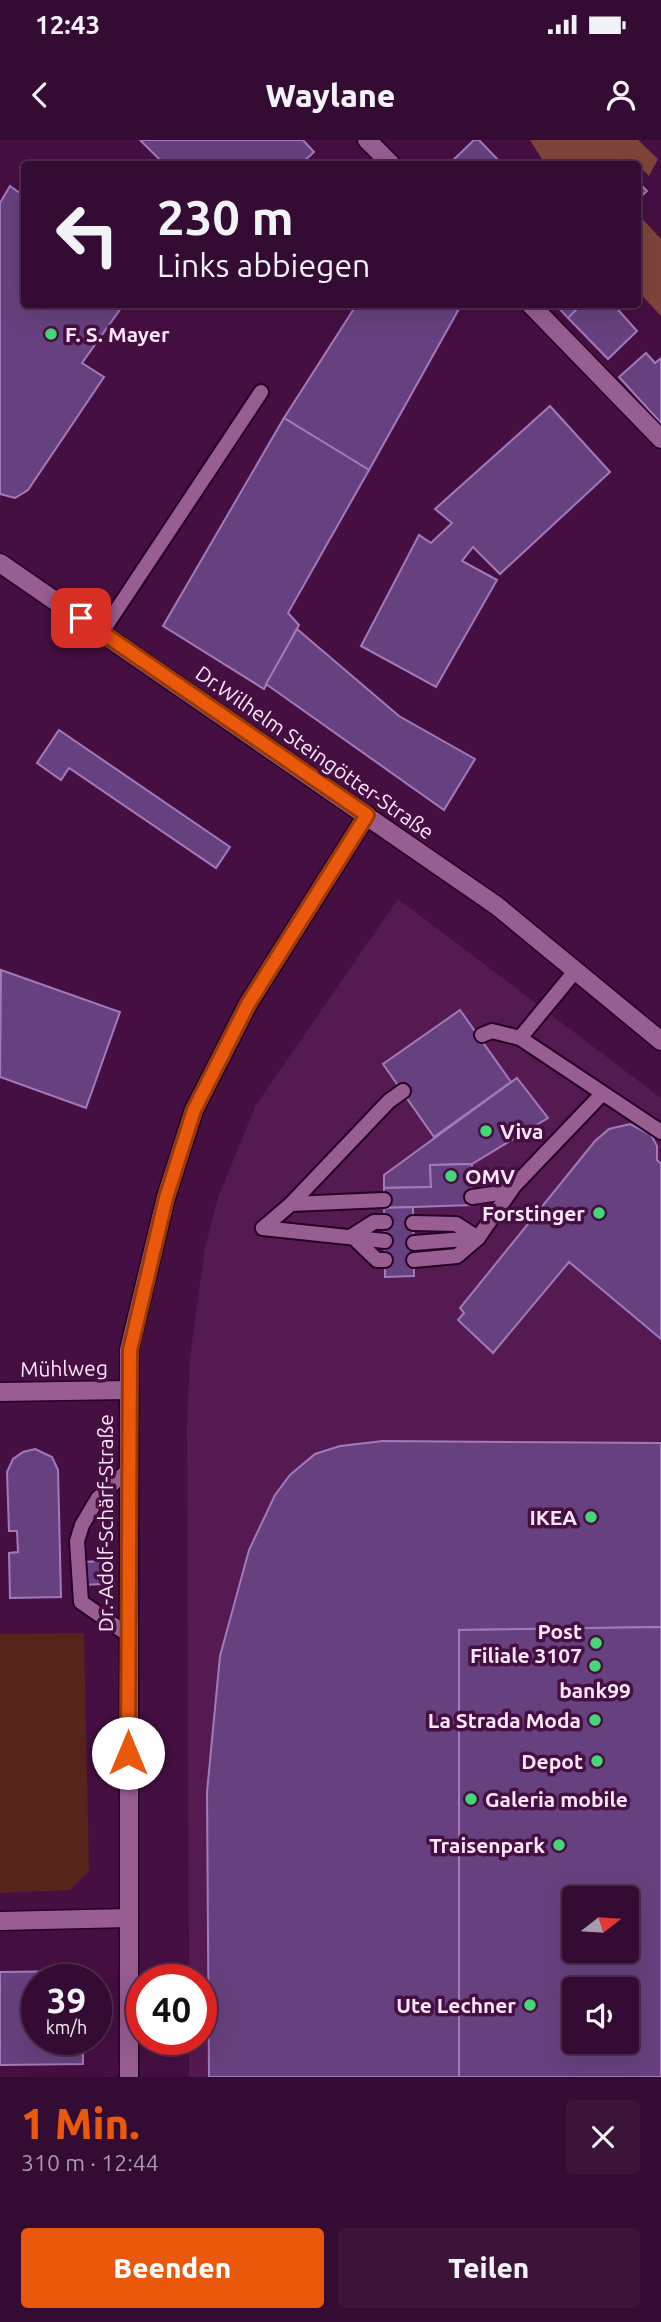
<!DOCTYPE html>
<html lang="de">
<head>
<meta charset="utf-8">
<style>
	:root { --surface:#340b32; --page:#3c143a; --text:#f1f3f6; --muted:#a99bac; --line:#4e2b4d; --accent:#ea580c }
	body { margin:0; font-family:Ubuntu,sans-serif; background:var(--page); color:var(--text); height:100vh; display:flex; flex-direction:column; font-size:26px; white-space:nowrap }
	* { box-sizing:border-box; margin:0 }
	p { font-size:23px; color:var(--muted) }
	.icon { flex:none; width:38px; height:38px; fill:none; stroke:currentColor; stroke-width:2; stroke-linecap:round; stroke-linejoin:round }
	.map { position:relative; height:1937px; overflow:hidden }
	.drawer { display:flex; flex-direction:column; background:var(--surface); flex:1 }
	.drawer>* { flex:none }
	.banner { position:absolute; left:21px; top:21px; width:620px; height:147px; border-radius:7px; box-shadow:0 7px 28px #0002,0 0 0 2px var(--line); background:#340b32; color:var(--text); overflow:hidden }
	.needle { width:46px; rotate:73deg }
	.tools { position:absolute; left:562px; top:1746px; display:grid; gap:14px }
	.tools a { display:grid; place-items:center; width:77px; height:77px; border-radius:7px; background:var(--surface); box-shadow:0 7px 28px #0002,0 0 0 2px var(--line); font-size:35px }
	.speed { position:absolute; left:21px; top:1824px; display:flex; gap:14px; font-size:35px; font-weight:700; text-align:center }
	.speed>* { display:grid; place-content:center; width:91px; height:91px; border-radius:50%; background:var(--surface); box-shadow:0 7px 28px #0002,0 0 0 2px var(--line); line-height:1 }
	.speed small { font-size:18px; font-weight:400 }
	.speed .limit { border:10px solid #d22; background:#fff; color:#111 }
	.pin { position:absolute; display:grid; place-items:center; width:60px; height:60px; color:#fff; margin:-30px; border-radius:14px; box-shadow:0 4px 10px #0006 }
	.me { position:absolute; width:77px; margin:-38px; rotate:0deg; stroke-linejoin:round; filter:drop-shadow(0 0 5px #0008) }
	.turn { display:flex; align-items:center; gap:24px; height:147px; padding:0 21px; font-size:32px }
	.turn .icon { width:91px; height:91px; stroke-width:2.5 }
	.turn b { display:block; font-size:49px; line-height:60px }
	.round { display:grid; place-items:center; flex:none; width:74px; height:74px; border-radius:7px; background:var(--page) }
	.headline { display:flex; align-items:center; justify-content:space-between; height:119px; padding:0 21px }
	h1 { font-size:42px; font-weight:800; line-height:52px; color:var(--accent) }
	.primary-button { display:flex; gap:14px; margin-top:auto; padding:14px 21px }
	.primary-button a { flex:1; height:80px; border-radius:7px; background:var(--accent); color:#fff; font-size:28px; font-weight:800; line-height:80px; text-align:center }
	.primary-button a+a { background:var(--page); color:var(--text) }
	.status { display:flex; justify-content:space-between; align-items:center; height:49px; padding:0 35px; background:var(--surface); direction:ltr }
	.status svg { height:19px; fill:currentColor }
	header { display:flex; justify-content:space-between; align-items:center; height:91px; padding:0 21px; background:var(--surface); font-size:32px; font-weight:800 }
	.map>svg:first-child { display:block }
	.built { fill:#551a51; fill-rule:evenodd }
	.green { fill:#57241b }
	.forest { fill:#7e443a }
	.building { fill:#67417f; stroke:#a27abc; stroke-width:2; fill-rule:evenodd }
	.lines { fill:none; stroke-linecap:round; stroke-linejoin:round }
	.service-casing { stroke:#260023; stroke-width:18 }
	.minor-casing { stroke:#260023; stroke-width:21 }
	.tertiary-casing { stroke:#260023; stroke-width:21 }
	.secondary-casing { stroke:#260023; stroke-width:21 }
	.service { stroke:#985d91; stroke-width:14 }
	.minor { stroke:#985d91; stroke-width:18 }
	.tertiary { stroke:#985d91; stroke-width:18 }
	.secondary { stroke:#985d91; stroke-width:18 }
	.route-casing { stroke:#983908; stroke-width:18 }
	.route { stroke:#ea580c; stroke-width:12 }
	.poi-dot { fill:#46d779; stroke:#460f42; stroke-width:2.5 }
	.labels { text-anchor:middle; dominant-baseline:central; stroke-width:7; stroke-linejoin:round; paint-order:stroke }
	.poi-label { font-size:21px; font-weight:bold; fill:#fce7f8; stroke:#460f42; text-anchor:end }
	.street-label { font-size:21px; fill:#fce7f8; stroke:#460f42 }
</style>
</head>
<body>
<div class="status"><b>12:43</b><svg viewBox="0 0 49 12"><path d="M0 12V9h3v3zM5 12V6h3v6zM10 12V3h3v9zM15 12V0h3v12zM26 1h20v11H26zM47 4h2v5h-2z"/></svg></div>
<header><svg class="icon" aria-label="back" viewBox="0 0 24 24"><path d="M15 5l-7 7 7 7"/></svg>Waylane<svg class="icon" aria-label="person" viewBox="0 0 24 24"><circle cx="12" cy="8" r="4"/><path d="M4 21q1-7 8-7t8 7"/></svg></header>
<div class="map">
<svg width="661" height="1937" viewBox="0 0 661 1937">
	<rect width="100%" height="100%" fill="#460f42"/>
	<!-- built -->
	<path class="built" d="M398 759 661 958V1937H189V1899H201V1839H189L187 1287 190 1217 205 1107 219 1055 256 965ZM574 1759H626V1811H574ZM574 1850H626V1902H574Z"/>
	<!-- green -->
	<path class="green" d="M84 1493 89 1731 70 1750 0 1753V1494Z"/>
	<!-- forest -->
	<g class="forest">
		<path d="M530 0H638L658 19 649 36 637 24H545Z"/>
		<path d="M637 73 661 99V176L637 150Z"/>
	</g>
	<!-- building -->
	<g class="building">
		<path d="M140 0H303L314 12 301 24H164Z"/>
		<path d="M474 0H479L502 24H449Z"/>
		<path d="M637 41 647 51 637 60Z"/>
		<path d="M10 46 24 56V164H124L82 223 104 237 28 350 15 358 0 354V63Z"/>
		<path d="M357 164H456L460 167 369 330 284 278Z"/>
		<path d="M555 164H582L568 178Z"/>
		<path d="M582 164H613L637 191 608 219 568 178Z"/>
		<path d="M646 213 655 223 661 218V283L619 237Z"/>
		<path d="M550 266 610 332 500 434 473 407 462 421 497 440 436 547 361 506 419 395 431 403 452 383 435 369Z"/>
		<path d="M284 278 369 330 288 473 299 485 264 549 163 486Z"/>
		<path d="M297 489 399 576 475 619 444 670 266 544Z"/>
		<path d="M59 590 230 707 216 728 69 628 61 640 37 623Z"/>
		<path d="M1 830 120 872 86 968 0 937Z"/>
		<path d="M460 870 511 942 434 997 383 924Z"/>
		<path d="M517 938 548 978 472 1024 430 1025 431 1047 384 1048V1035Z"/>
		<path d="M630 984 651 995 657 1006V1020L661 1024V1199L569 1122 493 1213 458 1180 464 1173 460 1168 595 1001 609 989Z"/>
		<path d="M472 1024V1065L384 1068V1048L431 1047 430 1025Z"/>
		<path d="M413 1067 414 1136 385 1137 384 1068Z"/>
		<path d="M383 1301 661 1303V1487L459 1490V1937H209L207 1652 220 1516 249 1410 275 1355 290 1335 315 1314 340 1306Z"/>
		<path d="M35 1309 52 1317 58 1330 61 1457 10 1458 9 1413 18 1412 17 1391H9L7 1332 13 1319 23 1312Z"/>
		<path d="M102 1421 103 1444 83 1445 82 1422Z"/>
		<path d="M661 1487V1937H459V1490ZM574 1759H626V1811H574ZM574 1850H626V1902H574Z"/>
		<path d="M82 1831V1839H37V1899H83V1924L0 1925V1832Z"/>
	</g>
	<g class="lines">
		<defs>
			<g id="service">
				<path d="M102 492 261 252"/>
				<path d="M482 895 492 891 520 898 661 992"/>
				<path d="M520 898 576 830"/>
				<path d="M472 1057 493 1054 514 1046"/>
				<path d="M291 1064 384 1060"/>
				<path d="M413 1083 456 1084 478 1098 457 1116 414 1120"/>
				<path d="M263 1088 291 1064 389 961 403 951"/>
				<path d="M263 1088 385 1101"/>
				<path d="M352 1096 377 1120H385"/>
				<path d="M352 1096 374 1082H385"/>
				<path d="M414 1103 478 1098 514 1046 602 954"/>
				<path d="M127 1331 98 1358 82 1385 77 1401 81 1462 127 1494"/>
			</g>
			<g id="minor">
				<path d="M367 0 391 24"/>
				<path d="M530 164 661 299"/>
				<path d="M0 1252 128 1250"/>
				<path d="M0 1781 129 1778"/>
			</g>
			<path id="tertiary" d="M129 1937V1210L166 1057 194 970 248 864 367 675"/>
			<path id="secondary" d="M0 423 497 766 661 901"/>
		</defs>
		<!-- service casing -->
		<use href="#service" class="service-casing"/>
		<!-- minor casing -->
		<use href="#minor" class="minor-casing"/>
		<!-- tertiary casing -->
		<use href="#tertiary" class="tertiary-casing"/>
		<!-- secondary casing -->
		<use href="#secondary" class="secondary-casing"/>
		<!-- service -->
		<use href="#service" class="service"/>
		<!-- minor -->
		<use href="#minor" class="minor"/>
		<!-- tertiary -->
		<use href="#tertiary" class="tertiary"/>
		<!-- secondary -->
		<use href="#secondary" class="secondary"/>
	</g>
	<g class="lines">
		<defs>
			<path id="route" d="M81 478 367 675 248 864 194 970 166 1058 130 1210 128 1613"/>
		</defs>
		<!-- route casing -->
		<use href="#route" class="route-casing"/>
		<!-- route -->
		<use href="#route" class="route"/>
	</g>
	<!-- markers -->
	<g class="poi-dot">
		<circle cx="51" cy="194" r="7"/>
		<circle cx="486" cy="991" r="7"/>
		<circle cx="451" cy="1036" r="7"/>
		<circle cx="599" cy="1073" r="7"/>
		<circle cx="591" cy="1377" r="7"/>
		<circle cx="596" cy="1503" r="7"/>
		<circle cx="595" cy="1526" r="7"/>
		<circle cx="595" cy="1580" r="7"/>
		<circle cx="597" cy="1621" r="7"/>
		<circle cx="471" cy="1659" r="7"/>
		<circle cx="559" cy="1705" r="7"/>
		<circle cx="530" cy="1865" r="7"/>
	</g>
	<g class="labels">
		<!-- poi labels -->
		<g class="poi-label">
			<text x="65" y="194" text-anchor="start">F. S. Mayer</text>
			<text x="500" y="991" text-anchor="start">Viva</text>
			<text x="465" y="1036" text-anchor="start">OMV</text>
			<text x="585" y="1073">Forstinger</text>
			<text x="577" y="1377">IKEA</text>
			<text x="582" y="1491">Post<tspan x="582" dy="24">Filiale 3107</tspan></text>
			<text x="595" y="1550" text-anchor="middle">bank99</text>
			<text x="581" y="1580">La Strada Moda</text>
			<text x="583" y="1621">Depot</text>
			<text x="485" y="1659" text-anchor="start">Galeria mobile</text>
			<text x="545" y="1705">Traisenpark</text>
			<text x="516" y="1865">Ute Lechner</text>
		</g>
		<!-- street labels -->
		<g class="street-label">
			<text transform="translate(315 612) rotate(35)">Dr.Wilhelm Steingötter-Straße</text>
			<text transform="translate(64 1228) rotate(-1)">Mühlweg</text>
			<text transform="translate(105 1383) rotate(-90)">Dr.-Adolf-Schärf-Straße</text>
		</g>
	</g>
</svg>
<div class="tools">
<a><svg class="needle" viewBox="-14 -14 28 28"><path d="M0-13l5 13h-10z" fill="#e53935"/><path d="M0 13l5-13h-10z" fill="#a99bac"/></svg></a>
<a><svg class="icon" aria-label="sound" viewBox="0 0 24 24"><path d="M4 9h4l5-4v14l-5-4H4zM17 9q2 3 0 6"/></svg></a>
</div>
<div class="speed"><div>39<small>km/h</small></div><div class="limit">40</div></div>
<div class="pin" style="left:81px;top:478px;background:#d93025"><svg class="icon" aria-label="arrive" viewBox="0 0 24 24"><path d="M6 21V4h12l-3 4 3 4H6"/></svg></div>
<svg class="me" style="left:128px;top:1613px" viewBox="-20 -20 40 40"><circle r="19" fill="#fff"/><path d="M0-13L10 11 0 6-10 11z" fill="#ea580c"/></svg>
<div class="banner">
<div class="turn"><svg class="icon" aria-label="left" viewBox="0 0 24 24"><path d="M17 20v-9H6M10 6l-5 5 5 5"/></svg><div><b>230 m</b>Links abbiegen</div></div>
</div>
</div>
<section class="drawer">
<div class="headline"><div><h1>1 Min.</h1><p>310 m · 12:44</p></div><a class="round"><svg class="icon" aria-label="close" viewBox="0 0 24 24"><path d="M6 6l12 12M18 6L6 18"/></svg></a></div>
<div class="primary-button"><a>Beenden</a><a>Teilen</a></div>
</section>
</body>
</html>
